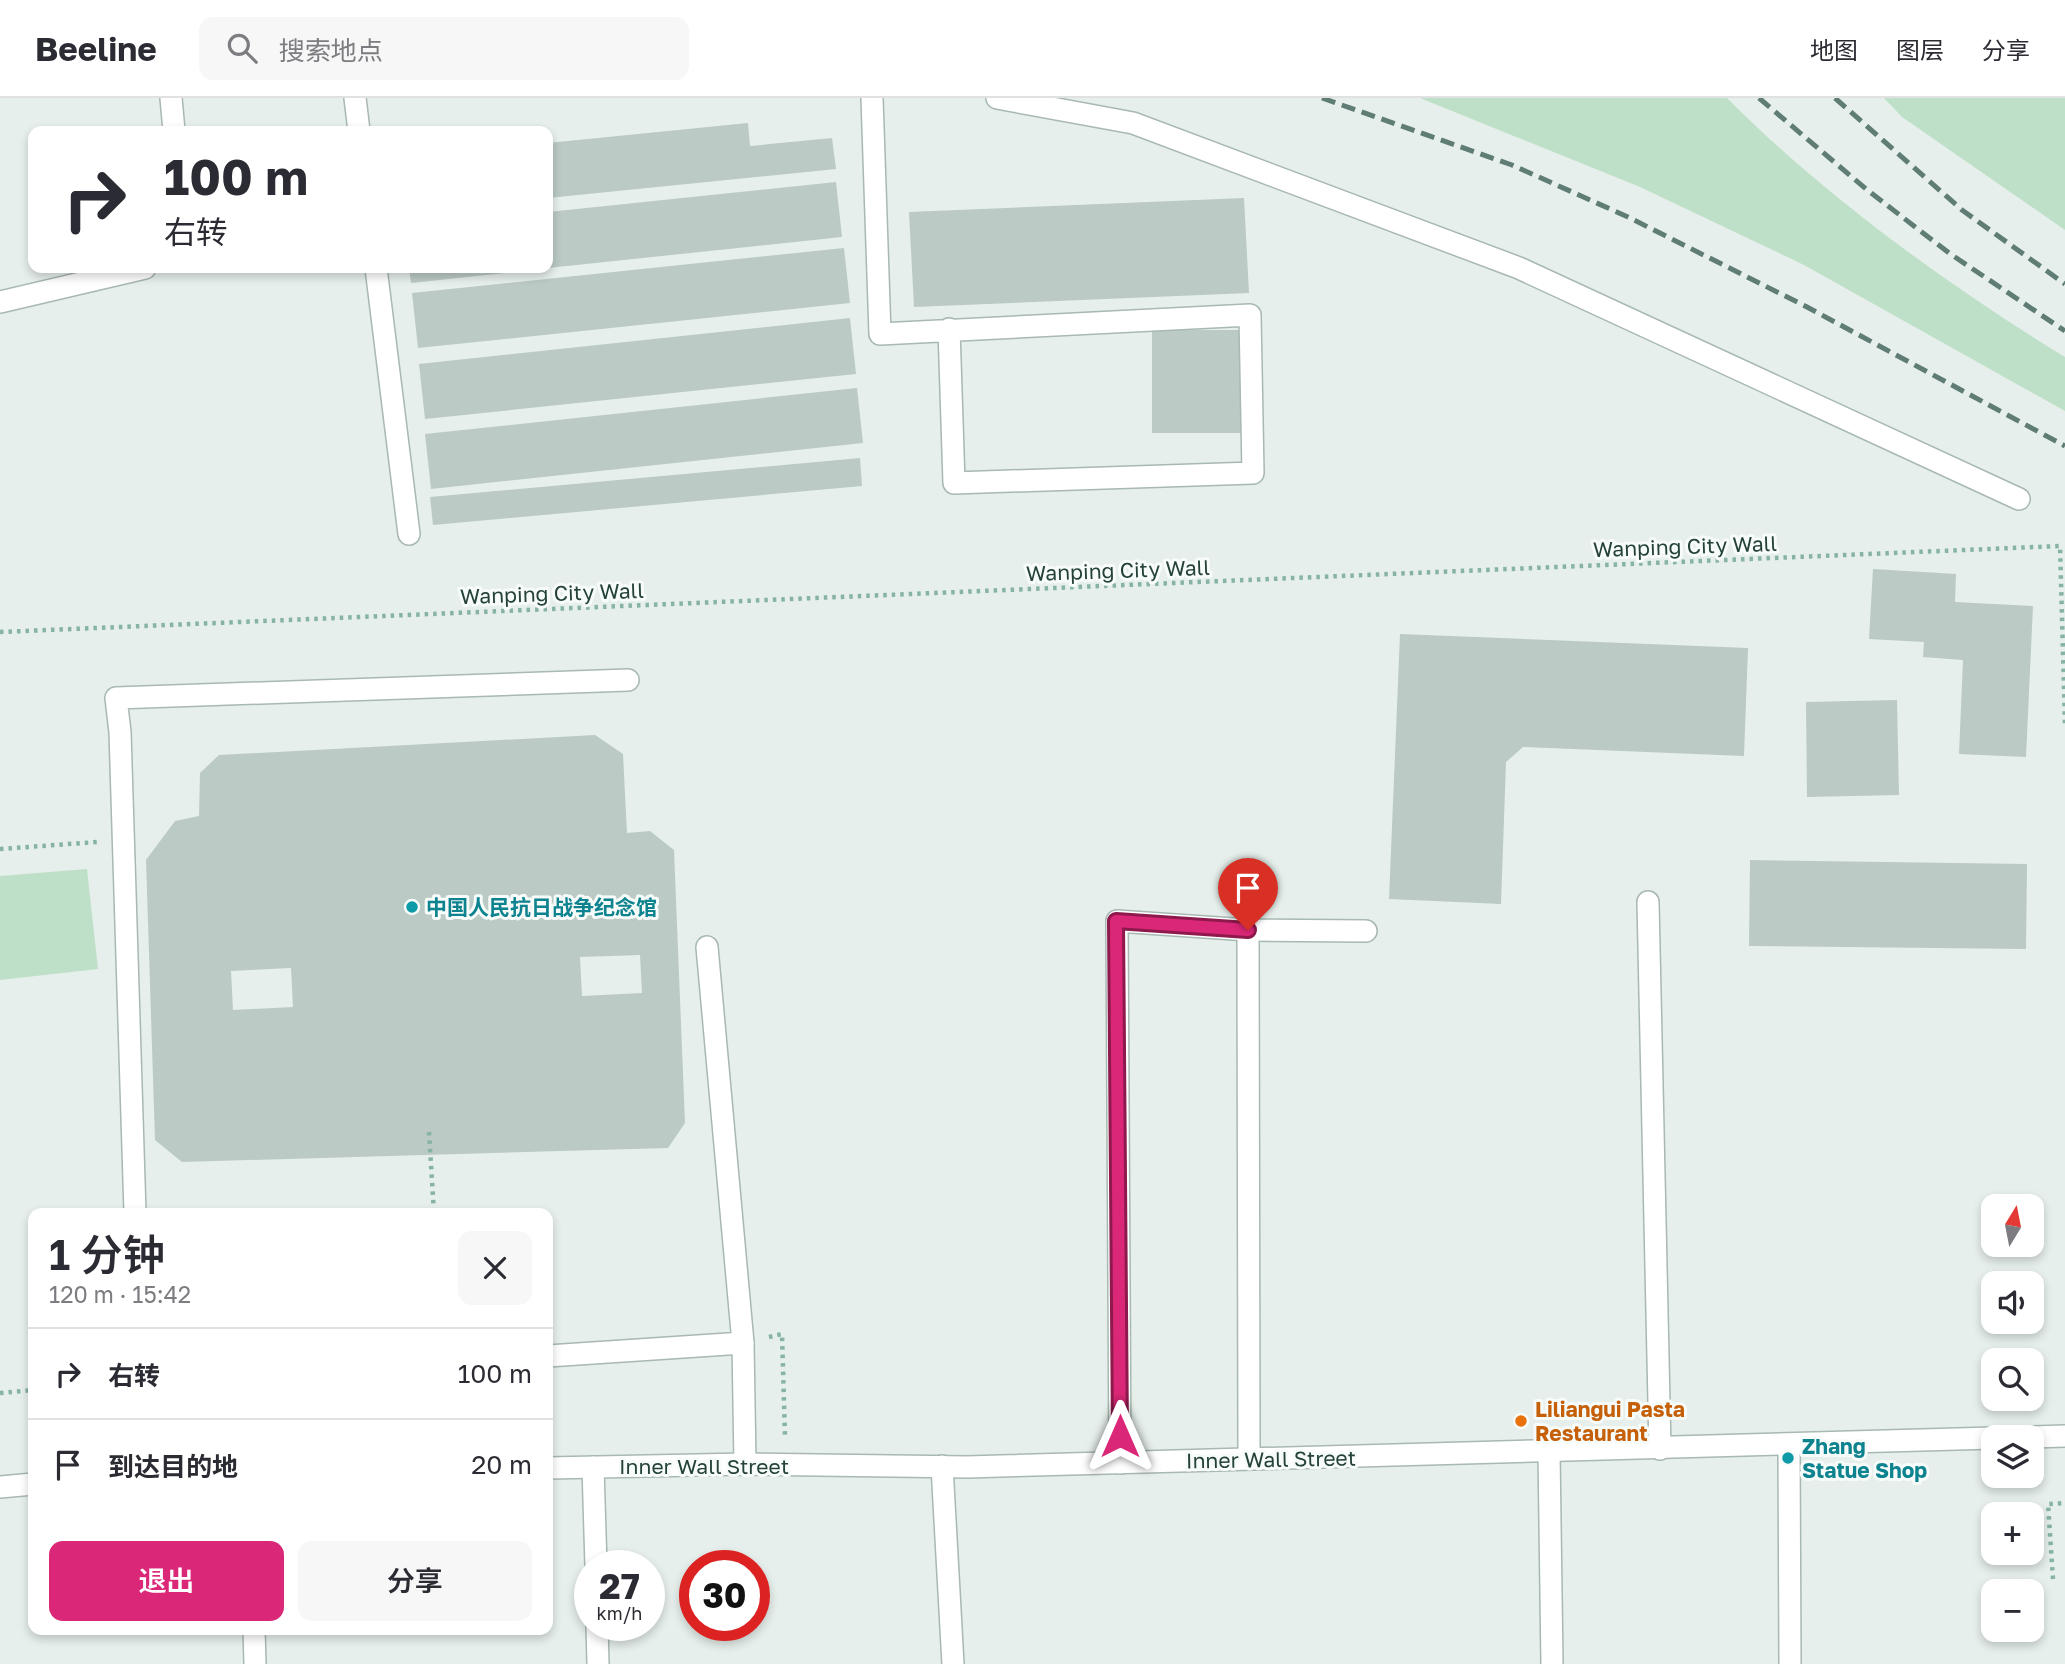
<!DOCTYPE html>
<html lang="zh">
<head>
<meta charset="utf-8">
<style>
	:root { --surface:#fff; --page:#f7f7f7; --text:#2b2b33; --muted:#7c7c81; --line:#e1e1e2; --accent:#db2777 }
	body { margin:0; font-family:"Golos Text","Noto Sans SC",sans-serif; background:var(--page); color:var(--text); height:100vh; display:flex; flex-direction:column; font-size:26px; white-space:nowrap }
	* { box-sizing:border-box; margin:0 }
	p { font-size:23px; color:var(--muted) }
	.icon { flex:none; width:38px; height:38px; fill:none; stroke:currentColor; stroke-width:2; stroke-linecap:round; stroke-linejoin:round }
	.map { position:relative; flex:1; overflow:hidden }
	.details { position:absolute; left:28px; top:1110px; width:525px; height:427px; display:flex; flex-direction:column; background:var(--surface); border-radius:14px; box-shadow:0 4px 10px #0003 }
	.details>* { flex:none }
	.top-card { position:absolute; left:28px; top:28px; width:525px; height:147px; border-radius:14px; box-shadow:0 4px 10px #0003; background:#fff; color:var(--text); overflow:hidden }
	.needle { width:46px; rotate:10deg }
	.tools { position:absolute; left:1981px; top:1096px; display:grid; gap:14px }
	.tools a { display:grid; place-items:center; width:63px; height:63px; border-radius:14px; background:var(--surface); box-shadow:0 4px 10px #0003; font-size:35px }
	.speed { position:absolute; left:574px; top:1452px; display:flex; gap:14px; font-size:35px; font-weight:700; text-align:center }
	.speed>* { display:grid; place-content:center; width:91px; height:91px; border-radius:50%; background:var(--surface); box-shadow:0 4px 10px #0003; line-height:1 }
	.speed small { font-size:18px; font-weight:400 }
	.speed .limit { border:10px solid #d22; background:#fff; color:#111 }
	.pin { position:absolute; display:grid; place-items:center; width:60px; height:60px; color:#fff; margin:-72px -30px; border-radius:50% 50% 50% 0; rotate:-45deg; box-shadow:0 0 7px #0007 }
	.pin .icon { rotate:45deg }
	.me { position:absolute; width:77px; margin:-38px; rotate:0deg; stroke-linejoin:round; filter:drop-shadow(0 0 5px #0008) }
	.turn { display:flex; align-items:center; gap:24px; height:147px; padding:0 21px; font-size:32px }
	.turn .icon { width:91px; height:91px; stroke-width:2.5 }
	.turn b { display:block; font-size:49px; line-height:60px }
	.round { display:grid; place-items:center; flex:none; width:74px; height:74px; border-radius:14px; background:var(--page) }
	.headline { display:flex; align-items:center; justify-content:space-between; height:119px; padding:0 21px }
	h1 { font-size:42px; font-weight:600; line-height:52px }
	.cta { display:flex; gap:14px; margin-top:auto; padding:14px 21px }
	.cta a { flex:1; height:80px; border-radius:14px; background:var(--accent); color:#fff; font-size:28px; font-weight:600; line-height:80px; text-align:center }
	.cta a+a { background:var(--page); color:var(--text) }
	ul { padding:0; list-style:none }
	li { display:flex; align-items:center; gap:21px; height:91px; padding:0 21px; border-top:2px solid var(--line) }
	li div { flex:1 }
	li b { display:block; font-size:26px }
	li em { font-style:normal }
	header { display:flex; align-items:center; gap:42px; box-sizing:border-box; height:98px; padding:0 35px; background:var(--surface); border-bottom:2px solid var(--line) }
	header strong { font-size:33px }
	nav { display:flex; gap:38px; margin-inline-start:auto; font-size:24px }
	.search { width:490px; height:63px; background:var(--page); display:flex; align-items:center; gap:18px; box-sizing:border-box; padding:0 24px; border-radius:14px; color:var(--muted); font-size:26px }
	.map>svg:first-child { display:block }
	.green { fill:#bfe0c8 }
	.building { fill:#bbcac4; fill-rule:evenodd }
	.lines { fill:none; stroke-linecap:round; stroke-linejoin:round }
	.minor-casing { stroke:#a8b8b2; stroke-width:24 }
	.path { stroke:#86b3a5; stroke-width:4.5; stroke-dasharray:3.5 5; stroke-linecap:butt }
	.minor { stroke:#fff; stroke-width:21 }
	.rail { stroke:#5f7d75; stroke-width:5; stroke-dasharray:14 7; stroke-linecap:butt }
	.route-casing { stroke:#8e194d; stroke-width:18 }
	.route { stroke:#db2777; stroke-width:12 }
	.culture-dot { fill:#0f9aa8; stroke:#f7fbf9; stroke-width:2.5 }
	.food-dot { fill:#e8710a; stroke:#f7fbf9; stroke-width:2.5 }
	.labels { text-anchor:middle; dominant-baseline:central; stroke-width:6; stroke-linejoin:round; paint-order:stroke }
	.street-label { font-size:21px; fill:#24423a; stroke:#f7fbf9 }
	.culture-label { font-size:21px; font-weight:bold; fill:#0d838f; stroke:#f7fbf9; text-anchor:start }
	.food-label { font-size:21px; font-weight:bold; fill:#c56008; stroke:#f7fbf9; text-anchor:start }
</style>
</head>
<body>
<header>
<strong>Beeline</strong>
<div class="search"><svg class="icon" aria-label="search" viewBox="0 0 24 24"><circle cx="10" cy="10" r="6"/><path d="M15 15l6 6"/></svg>搜索地点</div>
<nav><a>地图</a><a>图层</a><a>分享</a></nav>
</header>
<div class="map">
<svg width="2065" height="1566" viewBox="0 0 2065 1566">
	<rect width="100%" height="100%" fill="#e6efeb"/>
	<!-- green -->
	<g class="green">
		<path d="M1420 0H1727C1823 97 1949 188 2065 259V313L1804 167 1640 89Z"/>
		<path d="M1884 0H2065V132L1902 19Z"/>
		<path d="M87 771 98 871 0 882V778Z"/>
	</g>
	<!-- building -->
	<g class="building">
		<path d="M748 25 750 48 832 40 836 71 548 100V45Z"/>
		<path d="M836 84 842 139 548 170V114Z"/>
		<path d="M1244 100 1249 195 914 209 909 114Z"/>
		<path d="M844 150 850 205 418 250 412 195Z"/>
		<path d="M409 170H534L535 172 411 185Z"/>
		<path d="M850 220 856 276 425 321 419 266Z"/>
		<rect x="1152" y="232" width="90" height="103"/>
		<path d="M857 290 863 345 431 391 425 336Z"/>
		<path d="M860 360 862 388 433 427 430 399Z"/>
		<path d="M1873 471 1956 476 1955 504 2033 508 2026 659 1959 656 1963 562 1923 559 1924 544 1869 541Z"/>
		<path d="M1400 536 1748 550 1744 658 1523 649 1506 664 1501 806 1389 801Z"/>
		<path d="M1897 602 1899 697 1807 699 1806 604Z"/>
		<path d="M595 637 623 656 627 735 650 733 674 752 685 1025 668 1050 182 1064 155 1042 146 762 175 723 199 718 200 675 219 657ZM640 857 642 895 582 898 580 859ZM291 870 293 909 233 912 231 873Z"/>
		<path d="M1750 762 2027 766 2026 851 1749 848Z"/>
	</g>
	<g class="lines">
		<defs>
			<g id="minor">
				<path d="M171 0 174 33"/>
				<path d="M355 0 359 33"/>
				<path d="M872 0 880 236 1250 217 1253 375 954 385 949 231"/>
				<path d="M997 0 1133 25 1519 170 2019 401"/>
				<path d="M376 170 409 436"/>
				<path d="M0 204 145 170"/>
				<path d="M1648 804 1660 1351"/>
				<path d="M1248 832 1249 1361"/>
				<path d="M135 1115 120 634 116 600 628 582"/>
				<path d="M743 1245 745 1366"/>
				<path d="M548 1258 743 1245 707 849"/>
				<path d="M2032 1339 2065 1338"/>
				<path d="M1789 1348 1790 1566"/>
				<path d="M1549 1354 1552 1566"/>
				<path d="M1120 1365 1117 823 1248 832 1366 833"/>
				<path d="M942 1368 953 1566"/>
				<path d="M593 1369 596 1468"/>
				<path d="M548 1370 745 1366 967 1369 1993 1340"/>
				<path d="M0 1389 33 1386"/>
				<path d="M597 1528 598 1566"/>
				<path d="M254 1531 255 1566"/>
			</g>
		</defs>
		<!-- minor casing -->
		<use href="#minor" class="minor-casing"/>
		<!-- path -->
		<g class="path">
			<path d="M0 534 2060 448 2065 626"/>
			<path d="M0 751 97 744"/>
			<path d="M429 1034 434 1115"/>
			<path d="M769 1239 782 1236 785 1339"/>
			<path d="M0 1295 33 1292"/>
			<path d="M2053 1481 2048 1406 2065 1405"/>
		</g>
		<!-- minor -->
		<use href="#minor" class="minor"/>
		<!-- rail -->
		<g class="rail">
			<path d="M1322 0 1512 67 1628 119 1807 209 2065 348"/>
			<path d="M1759 0 1866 91 1949 155 2065 233"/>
			<path d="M1835 0 1962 112 2065 186"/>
		</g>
	</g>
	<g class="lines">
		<defs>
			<path id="route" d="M1120 1338 1116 823 1248 832"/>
		</defs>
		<!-- route casing -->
		<use href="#route" class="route-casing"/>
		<!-- route -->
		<use href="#route" class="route"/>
	</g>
	<!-- markers -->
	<g class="culture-dot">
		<circle cx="412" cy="809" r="7"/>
		<circle cx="1788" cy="1360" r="7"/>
	</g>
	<circle class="food-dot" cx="1521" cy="1323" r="7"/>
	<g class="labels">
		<!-- street labels -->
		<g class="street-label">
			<text transform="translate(1685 448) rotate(-2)">Wanping City Wall</text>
			<text transform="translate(1118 472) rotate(-2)">Wanping City Wall</text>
			<text transform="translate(552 495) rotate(-2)">Wanping City Wall</text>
			<text transform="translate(1271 1361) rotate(-1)">Inner Wall Street</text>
			<text x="704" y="1368">Inner Wall Street</text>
		</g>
		<!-- culture labels -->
		<g class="culture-label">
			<text x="426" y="809">中国人民抗日战争纪念馆</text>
			<text x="1802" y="1348">Zhang<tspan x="1802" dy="24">Statue Shop</tspan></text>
		</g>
		<!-- food labels -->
		<g class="food-label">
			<text x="1535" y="1311">Liliangui Pasta<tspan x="1535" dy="24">Restaurant</tspan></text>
		</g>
	</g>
</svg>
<div class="tools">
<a><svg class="needle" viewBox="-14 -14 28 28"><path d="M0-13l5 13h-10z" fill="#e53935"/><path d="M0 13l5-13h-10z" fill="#7c7c81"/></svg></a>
<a><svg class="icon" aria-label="sound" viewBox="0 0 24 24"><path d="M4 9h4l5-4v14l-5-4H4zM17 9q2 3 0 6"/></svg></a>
<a><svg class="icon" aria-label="search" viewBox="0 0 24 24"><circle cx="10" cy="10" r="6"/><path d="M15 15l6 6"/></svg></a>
<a><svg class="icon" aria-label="layers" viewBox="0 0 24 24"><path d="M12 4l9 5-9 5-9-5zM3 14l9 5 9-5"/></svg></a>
<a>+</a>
<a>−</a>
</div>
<div class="speed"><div>27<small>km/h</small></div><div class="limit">30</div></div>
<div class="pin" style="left:1248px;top:832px;background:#d93025"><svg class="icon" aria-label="arrive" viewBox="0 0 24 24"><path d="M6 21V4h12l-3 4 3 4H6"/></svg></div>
<svg class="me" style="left:1120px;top:1338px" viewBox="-20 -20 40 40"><path d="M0-17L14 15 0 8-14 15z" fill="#db2777" stroke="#fff" stroke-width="4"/></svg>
<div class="top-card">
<div class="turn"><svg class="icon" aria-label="right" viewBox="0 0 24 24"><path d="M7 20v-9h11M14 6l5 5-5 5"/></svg><div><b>100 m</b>右转</div></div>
</div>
<section class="details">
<div class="headline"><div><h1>1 分钟</h1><p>120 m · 15:42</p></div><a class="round"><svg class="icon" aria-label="close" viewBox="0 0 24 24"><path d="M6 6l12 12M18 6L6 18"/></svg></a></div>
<ul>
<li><svg class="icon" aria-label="right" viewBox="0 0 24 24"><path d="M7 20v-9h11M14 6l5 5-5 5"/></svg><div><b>右转</b></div><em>100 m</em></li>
<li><svg class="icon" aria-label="arrive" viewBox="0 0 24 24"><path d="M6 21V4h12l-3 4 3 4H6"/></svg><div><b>到达目的地</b></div><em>20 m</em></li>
</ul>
<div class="cta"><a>退出</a><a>分享</a></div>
</section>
</div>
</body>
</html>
